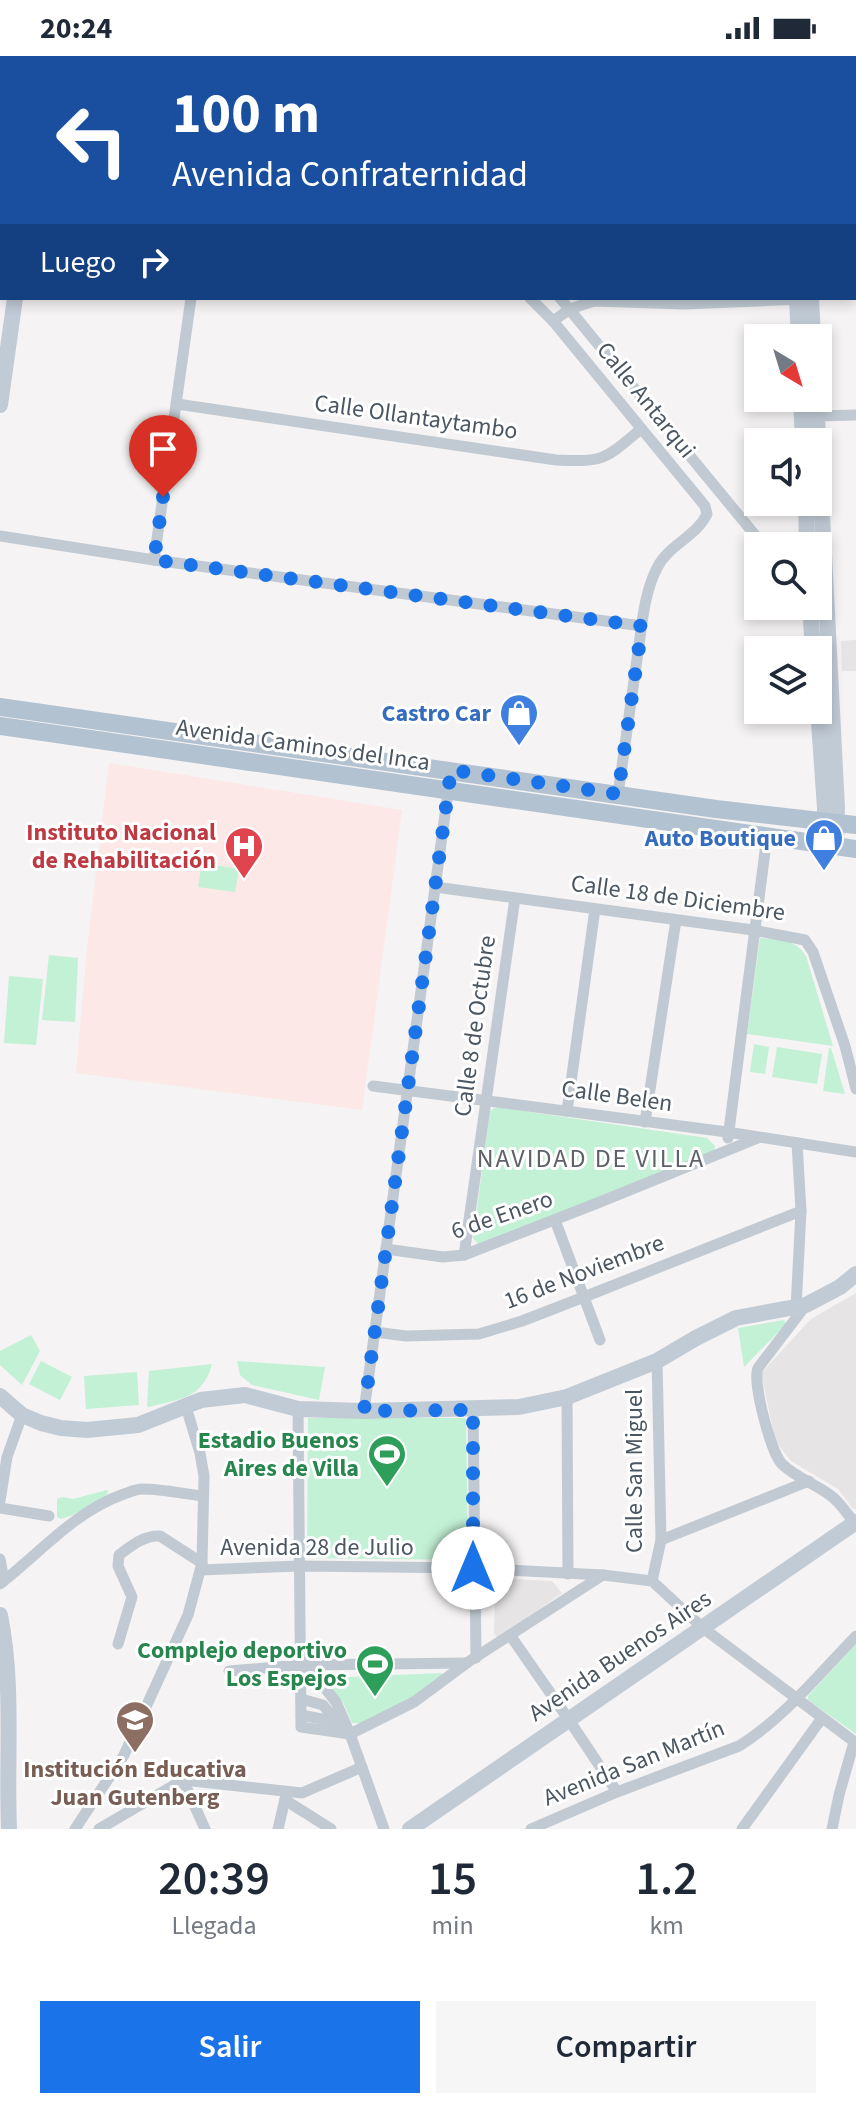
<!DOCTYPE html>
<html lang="es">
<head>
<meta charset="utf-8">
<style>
	:root { --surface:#fff; --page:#f6f6f7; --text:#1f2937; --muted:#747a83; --accent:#1a73e8 }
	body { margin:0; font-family:"Source Sans 3",sans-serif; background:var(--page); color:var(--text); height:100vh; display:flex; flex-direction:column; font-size:30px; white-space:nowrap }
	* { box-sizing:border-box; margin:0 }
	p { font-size:26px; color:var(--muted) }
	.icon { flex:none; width:44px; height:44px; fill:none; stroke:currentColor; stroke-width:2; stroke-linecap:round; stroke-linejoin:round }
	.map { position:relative; height:1773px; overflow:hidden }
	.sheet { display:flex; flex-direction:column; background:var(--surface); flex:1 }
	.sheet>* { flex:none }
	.banner { position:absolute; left:0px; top:0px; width:856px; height:244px; box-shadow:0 4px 12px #0003; background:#1a4fa0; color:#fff; overflow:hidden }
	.needle { width:52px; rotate:142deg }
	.fabs { position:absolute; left:744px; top:268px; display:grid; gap:16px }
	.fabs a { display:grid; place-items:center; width:88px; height:88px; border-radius:0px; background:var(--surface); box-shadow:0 4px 12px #0003; font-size:40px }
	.pin { position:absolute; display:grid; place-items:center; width:68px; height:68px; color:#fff; margin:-82px -34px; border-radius:50% 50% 50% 0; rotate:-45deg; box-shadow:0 0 8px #0007 }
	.pin .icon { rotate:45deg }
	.me { position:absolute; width:88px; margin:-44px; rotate:0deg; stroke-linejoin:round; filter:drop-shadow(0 0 6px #0008) }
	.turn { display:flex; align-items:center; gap:28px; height:168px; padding:0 40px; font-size:36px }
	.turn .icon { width:104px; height:104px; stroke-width:2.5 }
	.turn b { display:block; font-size:56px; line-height:68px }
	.then { display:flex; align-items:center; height:76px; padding:0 40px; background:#0003; gap:16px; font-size:30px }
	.eta { display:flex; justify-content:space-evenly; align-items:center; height:136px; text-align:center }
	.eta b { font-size:48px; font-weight:600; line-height:56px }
	.primary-button { display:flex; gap:16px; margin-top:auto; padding:16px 40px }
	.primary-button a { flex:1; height:92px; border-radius:0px; background:var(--accent); color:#fff; font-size:32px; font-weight:600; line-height:92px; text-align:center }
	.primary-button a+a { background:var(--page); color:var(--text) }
	.status { display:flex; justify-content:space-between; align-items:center; height:56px; padding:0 40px; background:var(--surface); direction:ltr }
	.status svg { height:22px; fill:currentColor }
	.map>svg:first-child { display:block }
	.education { fill:#e6e4e5 }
	.medical { fill:#fce8e6 }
	.green { fill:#c3f1d5 }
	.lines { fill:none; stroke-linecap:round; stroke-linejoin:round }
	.street { stroke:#c1cad2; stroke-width:11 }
	.secondary { stroke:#c1cbd6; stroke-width:16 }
	.primary { stroke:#b3c2d1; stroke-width:18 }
	.route { stroke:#1a73e8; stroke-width:14; stroke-dasharray:0 25.2 }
	.labels { text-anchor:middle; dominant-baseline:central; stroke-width:6; stroke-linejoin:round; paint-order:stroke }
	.street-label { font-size:24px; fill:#4a5661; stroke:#fff }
	.shop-label { font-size:24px; font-weight:bold; fill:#366cbe; stroke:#fff; text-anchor:end }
	.health-label { font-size:24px; font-weight:bold; fill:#be3a42; stroke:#fff; text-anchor:end }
	.leisure-label { font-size:24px; font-weight:bold; fill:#27864d; stroke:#fff; text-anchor:end }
	.education-label { font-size:24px; font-weight:bold; fill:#785e54; stroke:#fff }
	.neighbourhood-label { font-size:26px; letter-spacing:2px; fill:#5f6368; stroke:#fff }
</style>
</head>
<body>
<div class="status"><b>20:24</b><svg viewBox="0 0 49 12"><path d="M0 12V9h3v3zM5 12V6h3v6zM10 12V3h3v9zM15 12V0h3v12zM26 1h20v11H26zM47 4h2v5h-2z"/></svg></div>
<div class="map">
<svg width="856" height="1773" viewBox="0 0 856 1773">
	<rect width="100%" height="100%" fill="#f5f3f3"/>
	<!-- education -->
	<g class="education">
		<path d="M117 0H454V2H119Z"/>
		<path d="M856 584V615H842L841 585Z"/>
		<path d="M856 1237V1453H853L838 1433 791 1405 783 1395 775 1383 761 1317 811 1263Z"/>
		<path d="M510 1523 552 1525 562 1537 498 1583 494 1577 495 1535H509Z"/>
	</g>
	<!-- medical -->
	<path class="medical" d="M109 707 402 754 362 1054 76 1017 87 894Z"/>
	<!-- green -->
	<g class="green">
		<path d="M202 807 239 813 235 836 198 831Z"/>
		<path d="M760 882C778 884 795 882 806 900L833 990 747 978Z"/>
		<path d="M49 899 78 902 75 966 42 964Z"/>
		<path d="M9 920 43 923 36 989 4 987Z"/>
		<path d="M754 988 769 991 765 1018 750 1016Z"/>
		<path d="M777 991 822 998 817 1028 772 1021Z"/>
		<path d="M829 992H831L845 1038 823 1035Z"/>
		<path d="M496 1051 707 1082 715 1090 714 1096 479 1189 473 1182 490 1055Z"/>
		<path d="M784 1264 786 1268 744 1311 738 1272Z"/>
		<path d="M31 1279 40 1295 22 1329 0 1309V1295Z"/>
		<path d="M41 1305 72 1321 60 1344 29 1328Z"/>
		<path d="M237 1305 325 1311 319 1344 252 1329 240 1319Z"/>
		<path d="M212 1308C203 1343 179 1343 149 1351L147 1350 149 1315Z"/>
		<path d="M137 1316 139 1349 86 1353 84 1320Z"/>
		<path d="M308 1362H466L468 1504 307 1502Z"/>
		<path d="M107 1434 108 1437 104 1441 73 1459 61 1463 57 1461V1443L62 1441 73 1443Z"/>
		<path d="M856 1588V1678L808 1644V1640Z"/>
		<path d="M441 1617 444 1619 406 1645 361 1667H352L343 1646 324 1622Z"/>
	</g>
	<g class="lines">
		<!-- street -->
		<g class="street">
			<path d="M630 0V2"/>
			<path d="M0 162H2"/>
			<path d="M530 242 553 265 705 450 707 458C696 481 668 489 657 512 644 537 642 569 638 596 631 644 625 691 618 738"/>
			<path d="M560 242 764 490"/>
			<path d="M553 265 570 253 594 245 684 248 803 243"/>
			<path d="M177 348 556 404C605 406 604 404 641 373"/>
			<path d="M817 360 856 359"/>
			<path d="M0 480 154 504 642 570"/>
			<path d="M154 504 191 242"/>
			<path d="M435 831 753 874 805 884 813 896 845 990 856 1033"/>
			<path d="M373 1030 727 1076 856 1096"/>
			<path d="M567 1055 595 853"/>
			<path d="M645 1066 676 864"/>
			<path d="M728 1082 767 780"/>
			<path d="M555 1164 600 1284"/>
			<path d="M386 1193 443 1201 464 1199 595 1148 758 1082"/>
			<path d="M464 1199 515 842"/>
			<path d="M806 1249 758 1312C752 1326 771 1397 782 1408 795 1421 815 1428 830 1439 840 1446 847 1458 855 1467"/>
			<path d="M796 1252 801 1155 797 1087"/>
			<path d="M375 1276 406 1280 479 1278 522 1265 584 1241 801 1155"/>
			<path d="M567 1341 568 1518"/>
			<path d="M298 1353 301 1671 350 1678"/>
			<path d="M473 1354 476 1602"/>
			<path d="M364 1355 451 714"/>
			<path d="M0 1445 7 1401 22 1359"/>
			<path d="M0 1452 49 1460"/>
			<path d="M661 1484 809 1425"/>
			<path d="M0 1503 4 1524"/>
			<path d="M201 1514 299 1510 473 1512 603 1519 652 1525 703 1572 856 1687"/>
			<path d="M652 1525 661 1484 657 1305"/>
			<path d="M0 1528C40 1497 75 1455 124 1438 130 1436 136 1433 142 1433 162 1433 184 1438 203 1440"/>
			<path d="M510 1579 569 1664 617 1736"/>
			<path d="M118 1588 132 1541 118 1510 119 1499C131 1490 144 1479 160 1480L202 1507"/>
			<path d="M301 1609 318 1623 336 1646 350 1678 384 1773"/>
			<path d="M229 1615 301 1609 467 1607"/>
			<path d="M301 1643 323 1649 337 1666"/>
			<path d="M301 1659 337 1666 346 1675"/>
			<path d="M350 1678 414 1646 468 1606 603 1519"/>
			<path d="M183 1724 302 1737 362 1711"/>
			<path d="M183 1724 205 1773"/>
			<path d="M285 1744 331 1773"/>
			<path d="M75 1773 124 1699 188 1559 202 1507 204 1420 200 1397 186 1351"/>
			<path d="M99 1773 183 1724"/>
			<path d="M278 1773 286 1739"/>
			<path d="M531 1773 617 1736 739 1690C784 1662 819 1618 856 1580"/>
			<path d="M742 1773 822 1662"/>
			<path d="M832 1773 839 1739 854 1686"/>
		</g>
		<!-- secondary -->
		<g class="secondary">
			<path d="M786 0V2"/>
			<path d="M799 0V2"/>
			<path d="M41 2V0"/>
			<path d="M797 242 799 282"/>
			<path d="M811 242 813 282"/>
			<path d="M801 342 803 386"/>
			<path d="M816 342 837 752 836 790"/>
			<path d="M0 349 15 242"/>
			<path d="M806 446 807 490"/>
			<path d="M810 550 813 594"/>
			<path d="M818 652 825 752 824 788"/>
			<path d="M0 1340 22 1359 41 1367 61 1372 87 1374 138 1369 201 1344 245 1339 298 1353 364 1355 519 1351 567 1341 657 1305 696 1282 736 1262 806 1249 840 1231 856 1218"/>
			<path d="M0 1559C14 1629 6 1702 9 1773"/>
			<path d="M410 1773 856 1466"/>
		</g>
		<!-- primary -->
		<g class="primary">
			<path d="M0 651 716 753 856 769"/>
			<path d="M0 670 856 793"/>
		</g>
	</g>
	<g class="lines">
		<!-- route -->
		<path class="route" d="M163 441 154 504 642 570 618 738 451 714 364 1355 473 1354V1512"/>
	</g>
	<!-- icons -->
	<defs>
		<symbol id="shop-pin" viewBox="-11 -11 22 30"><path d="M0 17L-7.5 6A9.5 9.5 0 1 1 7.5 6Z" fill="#3f7fe0" stroke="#fff"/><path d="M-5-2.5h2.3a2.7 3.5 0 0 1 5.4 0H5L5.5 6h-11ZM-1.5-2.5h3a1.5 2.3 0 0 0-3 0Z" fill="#fff"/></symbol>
		<symbol id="hospital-pin" viewBox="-11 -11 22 30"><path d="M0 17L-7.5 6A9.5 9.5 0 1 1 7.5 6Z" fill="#e0444e" stroke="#fff"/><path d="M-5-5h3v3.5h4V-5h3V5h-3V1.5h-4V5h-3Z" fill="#fff"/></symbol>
		<symbol id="stadium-pin" viewBox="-11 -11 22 30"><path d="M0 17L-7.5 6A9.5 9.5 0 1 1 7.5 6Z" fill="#2e9e5b" stroke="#fff"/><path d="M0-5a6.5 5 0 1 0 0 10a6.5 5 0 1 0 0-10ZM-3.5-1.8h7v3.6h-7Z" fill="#fff"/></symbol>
		<symbol id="school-pin" viewBox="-11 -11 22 30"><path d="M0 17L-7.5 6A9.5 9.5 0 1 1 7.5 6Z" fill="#8d6e63" stroke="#fff"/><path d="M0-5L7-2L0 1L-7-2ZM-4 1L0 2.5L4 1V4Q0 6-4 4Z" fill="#fff"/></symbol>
	</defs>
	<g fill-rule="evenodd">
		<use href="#shop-pin" x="497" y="635" width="44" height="60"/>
		<use href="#shop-pin" x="802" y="760" width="44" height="60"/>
		<use href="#hospital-pin" x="222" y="768" width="44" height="60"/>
		<use href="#stadium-pin" x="365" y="1376" width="44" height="60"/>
		<use href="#stadium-pin" x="353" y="1586" width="44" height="60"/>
		<use href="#school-pin" x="113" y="1642" width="44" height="60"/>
	</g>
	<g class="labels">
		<!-- street labels -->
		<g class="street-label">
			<text transform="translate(646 344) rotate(51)">Calle Antarqui</text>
			<text transform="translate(416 361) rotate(8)">Calle Ollantaytambo</text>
			<text transform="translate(303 689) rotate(8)">Avenida Caminos del Inca</text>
			<text transform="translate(678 842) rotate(8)">Calle 18 de Diciembre</text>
			<text transform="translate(475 970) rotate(-82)">Calle 8 de Octubre</text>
			<text transform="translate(617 1040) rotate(8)">Calle Belen</text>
			<text transform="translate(502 1159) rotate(-19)">6 de Enero</text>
			<text transform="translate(584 1216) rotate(-21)">16 de Noviembre</text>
			<text transform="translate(634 1415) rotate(-90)">Calle San Miguel</text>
			<text x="317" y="1491">Avenida 28 de Julio</text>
			<text transform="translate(620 1600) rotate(-34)">Avenida Buenos Aires</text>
			<text transform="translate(634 1707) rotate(-22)">Avenida San Martín</text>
		</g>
		<!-- shop labels -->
		<g class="shop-label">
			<text x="491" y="657">Castro Car</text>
			<text x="796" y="782">Auto Boutique</text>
		</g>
		<!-- health labels -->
		<g class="health-label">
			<text x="216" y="776">Instituto Nacional<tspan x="216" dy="28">de Rehabilitación</tspan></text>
		</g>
		<!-- leisure labels -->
		<g class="leisure-label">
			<text x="359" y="1384">Estadio Buenos<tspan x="359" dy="28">Aires de Villa</tspan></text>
			<text x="347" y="1594">Complejo deportivo<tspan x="347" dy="28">Los Espejos</tspan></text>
		</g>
		<!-- education labels -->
		<g class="education-label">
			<text x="135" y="1713">Institución Educativa<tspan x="135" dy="28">Juan Gutenberg</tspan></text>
		</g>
		<!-- neighbourhood labels -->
		<g class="neighbourhood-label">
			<text x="591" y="1102">NAVIDAD DE VILLA</text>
		</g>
	</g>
</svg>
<div class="fabs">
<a><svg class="needle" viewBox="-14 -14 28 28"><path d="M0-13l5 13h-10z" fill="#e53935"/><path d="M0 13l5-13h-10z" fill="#747a83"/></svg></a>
<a><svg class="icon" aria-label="sound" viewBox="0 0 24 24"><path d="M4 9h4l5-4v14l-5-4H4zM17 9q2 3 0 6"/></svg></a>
<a><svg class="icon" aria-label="search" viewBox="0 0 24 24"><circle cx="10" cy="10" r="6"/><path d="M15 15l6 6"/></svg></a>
<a><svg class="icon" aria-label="layers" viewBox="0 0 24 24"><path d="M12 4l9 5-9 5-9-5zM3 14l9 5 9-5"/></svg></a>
</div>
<div class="pin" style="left:163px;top:441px;background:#d93025"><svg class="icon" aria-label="arrive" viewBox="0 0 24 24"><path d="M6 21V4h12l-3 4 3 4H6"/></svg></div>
<svg class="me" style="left:473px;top:1512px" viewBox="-20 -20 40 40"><circle r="19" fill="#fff"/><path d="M0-13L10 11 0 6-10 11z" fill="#1a73e8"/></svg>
<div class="banner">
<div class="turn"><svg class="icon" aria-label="left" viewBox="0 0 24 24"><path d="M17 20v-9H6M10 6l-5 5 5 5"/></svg><div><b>100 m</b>Avenida Confraternidad</div></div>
<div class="then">Luego<svg class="icon" aria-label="right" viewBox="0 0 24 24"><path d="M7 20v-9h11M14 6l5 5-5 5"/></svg></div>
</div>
</div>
<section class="sheet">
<div class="eta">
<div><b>20:39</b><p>Llegada</p></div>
<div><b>15</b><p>min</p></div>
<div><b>1.2</b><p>km</p></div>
</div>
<div class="primary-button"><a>Salir</a><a>Compartir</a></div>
</section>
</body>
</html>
